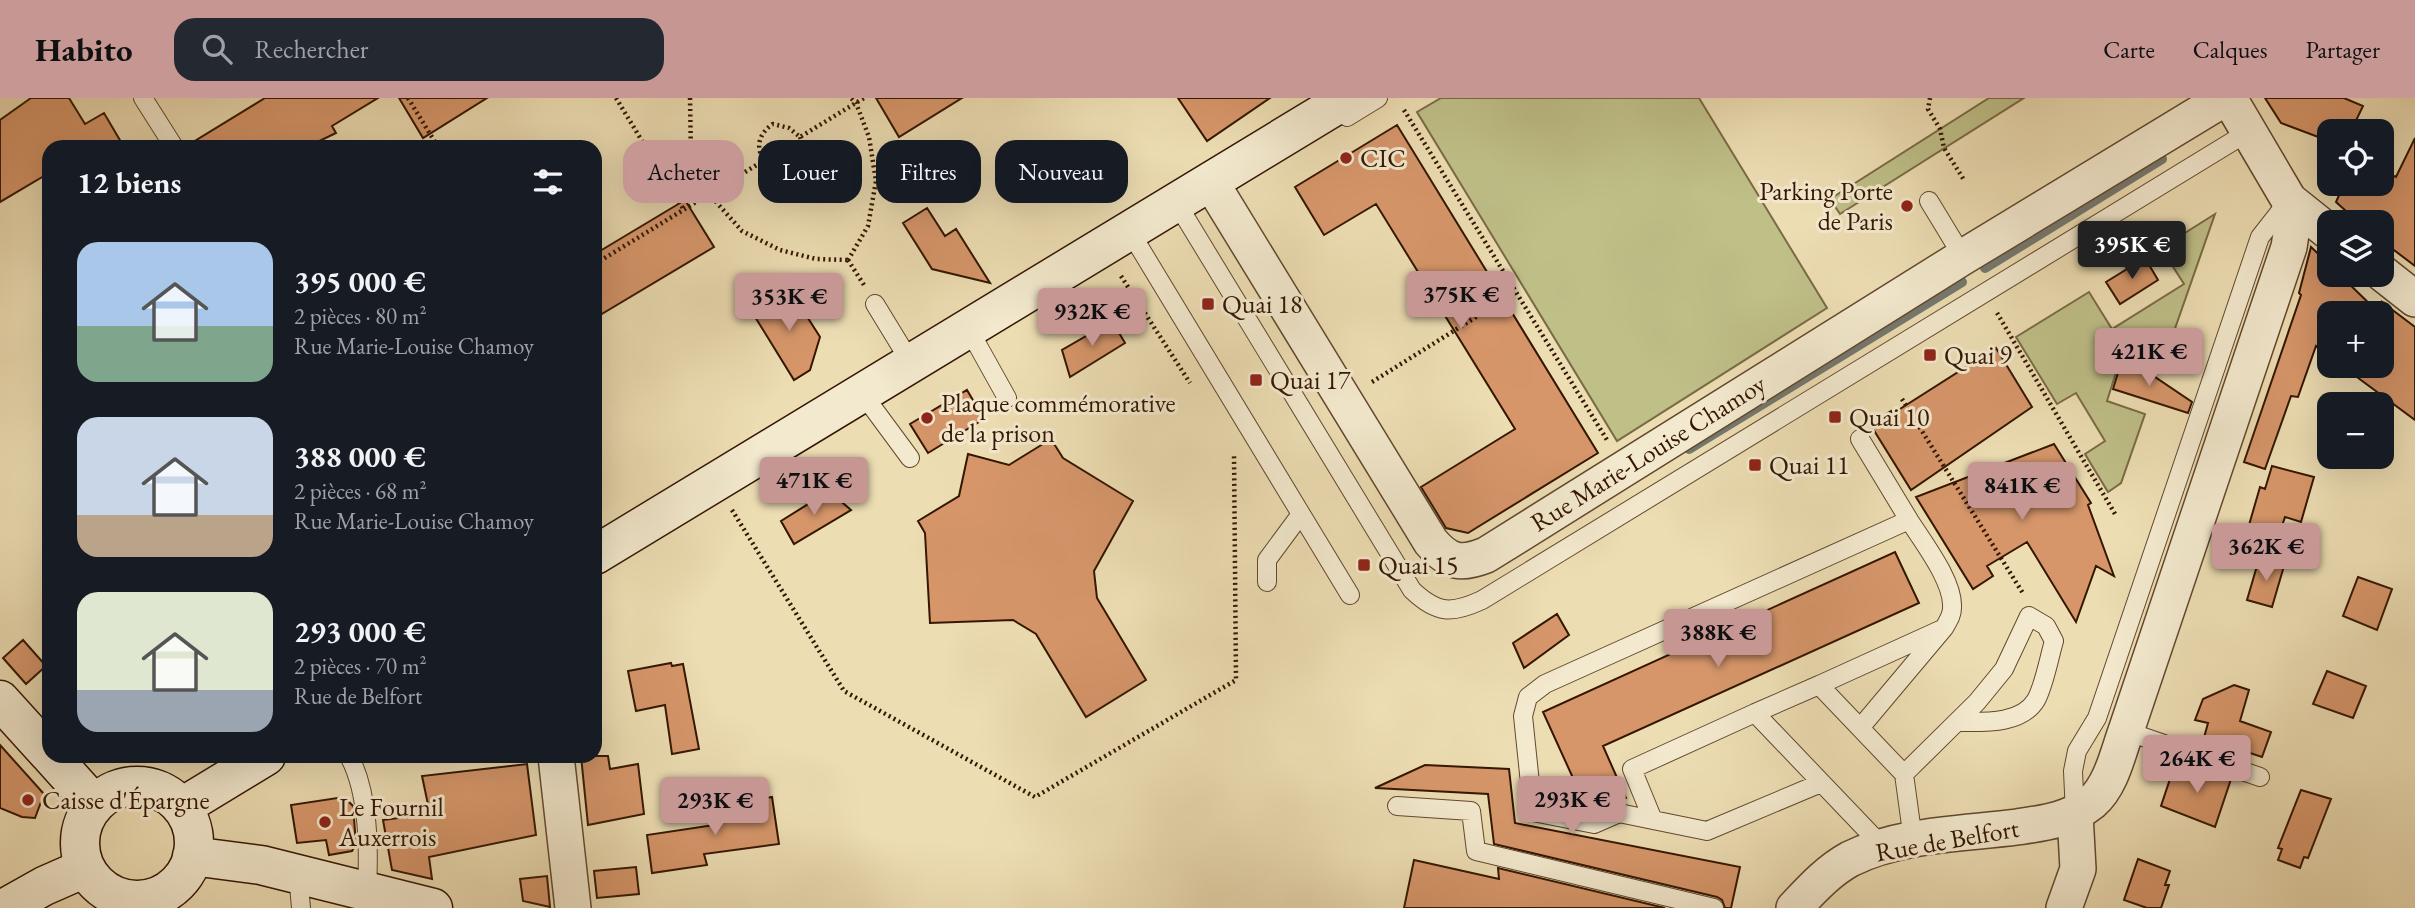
<!DOCTYPE html>
<html lang="fr">
<head>
<meta charset="utf-8">
<style>
	body { margin:0; font-family:"EB Garamond",serif; background:#242831; color:#f1f3f6; height:100vh; display:flex; flex-direction:column; font-size:26px; white-space:nowrap }
	* { box-sizing:border-box; margin:0 }
	p { font-size:23px; color:#9ea1a6 }
	.icon { flex:none; width:38px; height:38px; fill:none; stroke:currentColor; stroke-width:2; stroke-linecap:round; stroke-linejoin:round }
	.map { position:relative; flex:1; overflow:hidden }
	.panel { position:absolute; left:42px; top:42px; width:560px; height:623px; display:flex; flex-direction:column; background:#171b24; border-radius:21px; box-shadow:0 7px 28px #0002 }
	.panel>* { flex:none }
	.hud { position:absolute; left:623px; top:42px; width:665px; height:63px; display:flex; gap:14px }
	.controls { position:absolute; left:2317px; top:21px; display:grid; gap:14px }
	.controls a { display:grid; place-items:center; width:77px; height:77px; border-radius:14px; background:#171b24; box-shadow:0 7px 28px #0002; font-size:35px }
	.price { position:absolute; translate:-50% -60px; padding:0 16px; border-radius:7px; background:#c59692; color:#111; font-size:23px; line-height:46px; filter:drop-shadow(0 2px 4px #0008) }
	.price::after { content:''; position:absolute; left:50%; top:42px; width:21px; height:16px; margin-left:-10px; background:inherit; clip-path:polygon(0 0,100% 0,50% 100%) }
	.price.on { background:#222; color:#fff }
	ul { padding:0; list-style:none }
	li { display:flex; align-items:center; gap:21px; height:175px; padding:0 35px }
	li span { display:grid; place-items:center; flex:none; width:196px; height:140px; border-radius:21px; color:#555 }
	li>.icon { margin-inline-start:auto }
	span .icon { width:84px; height:84px; fill:#fffc; stroke-width:1 }
	li b { font-size:30px }
	h2 { display:flex; justify-content:space-between; align-items:center; height:84px; padding:0 35px; font-size:30px }
	.tag { padding:0 24px; border-radius:21px; background:#171b24; box-shadow:0 7px 28px #0002; font-size:24px; line-height:63px }
	.tag.on { background:#c59692; color:#111 }
	header { display:flex; align-items:center; gap:42px; box-sizing:border-box; height:98px; padding:0 35px; background:#c59692; color:#111 }
	header strong { font-size:33px }
	nav { display:flex; gap:38px; margin-inline-start:auto; font-size:24px }
	.search { width:490px; height:63px; background:#242831; display:flex; align-items:center; gap:18px; box-sizing:border-box; padding:0 24px; border-radius:21px; color:#9ea1a6; font-size:26px }
	.map>svg:first-child { display:block }
</style>
</head>
<body>
<header>
<strong>Habito</strong>
<div class="search"><svg class="icon" aria-label="search" viewBox="0 0 24 24"><circle cx="10" cy="10" r="6"/><path d="M15 15l6 6"/></svg>Rechercher</div>
<nav><a>Carte</a><a>Calques</a><a>Partager</a></nav>
</header>
<div class="map">
<svg width="2415" height="810" viewBox="0 0 2415 810">
	<rect width="100%" height="100%" fill="#edddb3"/>
	<filter id="stains"><feTurbulence type="fractalNoise" baseFrequency=".00286" numOctaves="4"/><feColorMatrix values="0 0 0 0 .2 0 0 0 0 .09 0 0 0 0 .02 0 0 0 .5 -.17"/></filter>
	<radialGradient id="worn" r=".72"><stop offset=".6" stop-color="#630" stop-opacity="0"/><stop offset="1" stop-color="#630" stop-opacity=".3"/></radialGradient>
	<path fill="#bfbf88" stroke="#7a6a45" stroke-width="2" d="M1441 0H1699L1827 210 1617 343 1417 14Z
		M1989 0H2024L1840 116 1830 101Z
		M2215 116 2164 262 2124 249 2107 303 2145 316 2121 385 2108 394 2085 356 2105 343 2076 295 2057 306 2016 239 2089 194 2112 231 2184 186 2161 150Z"/>
	<g fill="none" stroke-linecap="round" stroke-linejoin="round">
		<path stroke="#74786f" stroke-width="10" d="M1985 170 2162 61
			M1689 351 1962 184"/>
	</g>
	<path fill="#d6966a" stroke="#341602" stroke-width="2" d="M31 0H69L85 26 104 15 124 49H49V75L0 104V22Z
		M265 0H378L332 28 336 35 307 49H185Z
		M399 0H487L423 40Z
		M876 0H962L899 39Z
		M1178 0H1270L1207 43Z
		M2265 0H2344L2363 8 2351 33H2329V43L2281 25Z
		M1397 27 1598 355 1468 435 1446 430 1421 389 1515 331 1376 106 1324 137 1295 89Z
		M2415 40V168L2382 143V124H2358L2336 104 2344 86H2382V73L2396 79Z
		M685 102 714 149 595 220V156Z
		M927 110 945 138 956 131 990 185 932 171 903 125Z
		M2311 149 2329 166V177H2340L2379 215H2329V258L2316 248 2298 299 2291 298 2265 371 2244 364 2301 197 2299 195Z
		M2145 160 2158 182 2120 206 2106 184Z
		M790 192 820 239 810 272 794 282 752 214Z
		M2382 204 2415 229V322L2342 268H2382Z
		M1112 223 1125 245 1070 279 1062 252Z
		M1996 250 2032 309 1911 392 1870 326 1891 313 1892 316Z
		M2121 265 2146 273 2192 304 2188 315 2113 291Z
		M967 292 984 321 928 355 910 326Z
		M1051 341 1063 360 1133 403 1094 473 1097 500 1146 582 1086 619 1036 536 1013 522 930 525 925 435 918 423 959 398 968 356 1009 367Z
		M2054 346 2091 405 2088 407 2114 478 2096 468 2076 524 2027 444 1987 468 1993 478 1973 491 1916 399Z
		M2272 368 2314 379 2301 424 2285 419 2279 437 2249 427 2260 389 2265 391Z
		M829 393 851 412 794 446 781 423Z
		M1895 454 1919 505 1603 648 1626 700 1593 714 1588 713 1543 614Z
		M2259 461 2284 468 2272 509 2247 502Z
		M2358 479 2392 491 2377 532 2343 518Z
		M1557 516 1569 537 1524 570 1513 545Z
		M23 542 46 568 26 586 3 560Z
		M671 565 672 568 683 566 699 651 672 656 665 607 636 613 628 573Z
		M2327 573 2366 588 2353 620 2313 606Z
		M2234 587 2249 592 2240 623 2271 634 2262 659 2241 652 2239 660 2202 647 2208 625 2195 622 2203 601Z
		M0 647 44 696 35 720 22 719 0 710Z
		M581 658H608L610 671 638 666 644 716 588 727Z
		M527 666 536 737 429 759 432 781 392 772 383 722 430 716 422 678Z
		M1425 667 1509 671 1515 725 1740 769 1731 810H1725L1722 802 1717 799 1494 746 1488 696 1375 690Z
		M2174 669 2194 676 2196 669 2231 681 2215 729 2161 708Z
		M2301 692 2331 701 2308 760 2304 759 2300 770 2278 762 2282 751 2278 750Z
		M344 699 353 708 356 746 352 753 329 757 326 742 297 745 291 707Z
		M772 699 779 746 704 756 707 767 652 775 647 737 721 726 720 714 737 712 736 705Z
		M2138 761 2170 773 2165 787H2169L2161 810H2147L2124 802Z
		M1414 762 1499 781 1498 770 1665 810H1404Z
		M636 769 639 796 597 800 594 773Z
		M547 778 550 809 523 803 520 781Z"/>
	<g fill="none" stroke-linecap="round" stroke-linejoin="round">
		<g stroke="#62482e" stroke-width="20">
			<path id="lane" d="M143 0 174 49
				M1347 19 1378 0
				M1929 103 1963 159
				M1176 104 1412 492C1437 516 1452 516 1482 502L2248 34
				M1129 132 1350 497
				M875 206 911 265
				M968 230 1007 300
				M862 295 910 360
				M1860 341 1909 422
				M1267 484V462L1301 416
				M1819 587 1940 532
				M1755 615 1819 587 1904 676
				M2126 633 2260 679
				M349 658C369 695 369 751 367 793
				M1821 685 1707 733 1653 722 1632 671 1755 615 1883 749
				M1397 708 1471 713 1476 753 1714 810
				M2075 716 2073 673 2077 653 2097 620 2260 139 2289 102
				M1653 722 1619 715 1594 726 1533 714 1523 618 1528 599 1545 586 1909 422C1923 444 1954 484 1952 510 1952 518 1948 523 1944 530L1860 630
				M1913 742 1904 676 1977 604 2004 571 2029 518 2046 528 2054 543C2049 560 2044 588 2036 602 2021 627 1982 624 1958 624
				M298 776 301 810"/>
		</g>
		<g stroke="#62482e" stroke-width="38">
			<path id="street" d="M2229 0 2289 102 2329 134
				M1210 83 1431 444C1449 465 1461 467 1486 457L1963 159 2225 0
				M2382 175 2415 201
				M556 658 573 810
				M1794 810C1811 792 1828 773 1850 761 1900 736 1963 736 2017 729 2044 725 2070 722 2092 704 2111 688 2118 655 2126 633L2289 149 2293 123 2289 102
				M2064 810 2078 771 2075 716"/>
		</g>
		<g stroke="#341602" stroke-width="41">
			<path id="secondary" d="M595 457 1348 0
				M0 602 49 656
				M51 658 94 706
				M80 745a57 57 0 1 1 114 0a57 57 0 1 1-114 0Z
				M182 709 266 658
				M192 758 261 767 433 810
				M5 810 44 788 85 770"/>
		</g>
		<path stroke="#341602" stroke-width="4.5" stroke-dasharray="2 3.5" stroke-linecap="butt" d="M408 0 438 49
			M616 0 684 112
			M690 0 691 59 709 96 742 133 780 152 816 161 848 162
			M1930 0 1928 11 1940 31 1944 50 1964 82
			M1404 12 1607 342
			M800 39 805 55 801 69 788 76C761 72 747 43 773 26L789 30 800 39 864 0
			M848 162 868 128 876 83 869 39 856 5 851 0
			M848 162 864 187
			M595 166 763 63
			M1121 178 1190 285
			M1997 215 2115 416
			M1372 284 1516 194
			M1902 301 2024 497
			M732 412 844 593 1035 699 1236 582 1234 355"/>
		<use href="#lane" stroke="#f3e9ce" stroke-width="18"/>
		<use href="#street" stroke="#f3e9ce" stroke-width="35"/>
		<use href="#secondary" stroke="#f3e9ce" stroke-width="38"/>
	</g>
	<g fill="#8f2418" stroke="#f3e9ce" stroke-width="2.5">
		<circle cx="1346" cy="60" r="7"/>
		<circle cx="1907" cy="108" r="7"/>
		<rect x="1201" y="199" width="14" height="14" rx="3.5"/>
		<rect x="1923" y="250" width="14" height="14" rx="3.5"/>
		<rect x="1249" y="275" width="14" height="14" rx="3.5"/>
		<rect x="1828" y="312" width="14" height="14" rx="3.5"/>
		<circle cx="927" cy="320" r="7"/>
		<rect x="1748" y="360" width="14" height="14" rx="3.5"/>
		<rect x="1357" y="460" width="14" height="14" rx="3.5"/>
		<circle cx="28" cy="702" r="7"/>
		<circle cx="325" cy="724" r="7"/>
	</g>
	<g text-anchor="middle" stroke-width="6" stroke-linejoin="round" paint-order="stroke">
		<g font-size="26" fill="#341602" stroke="#f3e9ce" text-anchor="start">
			<text x="1360" y="69">CIC</text>
			<text x="1893" y="102" text-anchor="end">Parking Porte<tspan x="1893" dy="30">de Paris</tspan></text>
			<text x="1222" y="215">Quai 18</text>
			<text x="1944" y="266">Quai 9</text>
			<text x="1270" y="291">Quai 17</text>
			<text x="941" y="314">Plaque commémorative<tspan x="941" dy="30">de la prison</tspan></text>
			<text x="1849" y="328">Quai 10</text>
			<text x="1769" y="376">Quai 11</text>
			<text x="1378" y="476">Quai 15</text>
			<text x="42" y="711">Caisse d'Épargne</text>
			<text x="339" y="718">Le Fournil<tspan x="339" dy="30">Auxerrois</tspan></text>
		</g>
		<g font-size="26" fill="#341602" stroke="#f3e9ce">
			<text transform="translate(1648 355) rotate(-32)" y="9">Rue Marie-Louise Chamoy</text>
			<text transform="translate(1947 742) rotate(-10)" y="9">Rue de Belfort</text>
		</g>
	</g>
	<rect width="100%" height="100%" filter="url(#stains)"/>
	<rect width="100%" height="100%" fill="url(#worn)"/>
</svg>
<div class="controls">
<a><svg class="icon" aria-label="locate" viewBox="0 0 24 24"><circle cx="12" cy="12" r="6"/><path d="M12 2v4M12 18v4M2 12h4M18 12h4"/></svg></a>
<a><svg class="icon" aria-label="layers" viewBox="0 0 24 24"><path d="M12 4l9 5-9 5-9-5zM3 14l9 5 9-5"/></svg></a>
<a>+</a>
<a>−</a>
</div>
<b class="price on" style="left:2132px;top:183px">395K €</b>
<b class="price" style="left:1461px;top:233px">375K €</b>
<b class="price" style="left:789px;top:235px">353K €</b>
<b class="price" style="left:1092px;top:250px">932K €</b>
<b class="price" style="left:2149px;top:290px">421K €</b>
<b class="price" style="left:814px;top:419px">471K €</b>
<b class="price" style="left:2022px;top:424px">841K €</b>
<b class="price" style="left:2266px;top:485px">362K €</b>
<b class="price" style="left:1718px;top:571px">388K €</b>
<b class="price" style="left:2197px;top:697px">264K €</b>
<b class="price" style="left:1572px;top:738px">293K €</b>
<b class="price" style="left:715px;top:739px">293K €</b>
<div class="hud">
<a class="tag on">Acheter</a>
<a class="tag">Louer</a>
<a class="tag">Filtres</a>
<a class="tag">Nouveau</a>
</div>
<section class="panel">
<h2>12 biens<svg class="icon" aria-label="filters" viewBox="0 0 24 24"><path d="M4 7h16M4 17h16"/><circle cx="9" cy="7" r="2"/><circle cx="15" cy="17" r="2"/></svg></h2>
<ul>
<li><span style="background:linear-gradient(#a9c7e8 60%,#7fa58c 0)"><svg class="icon" aria-label="home" viewBox="0 0 24 24"><path d="M3 11l9-7 9 7M6 9v11h12V9"/></svg></span><div><b>395 000 €</b><p>2 pièces · 80 m²</p><p>Rue Marie-Louise Chamoy</p></div></li>
<li><span style="background:linear-gradient(#c9d6e8 70%,#b9a48a 0)"><svg class="icon" aria-label="home" viewBox="0 0 24 24"><path d="M3 11l9-7 9 7M6 9v11h12V9"/></svg></span><div><b>388 000 €</b><p>2 pièces · 68 m²</p><p>Rue Marie-Louise Chamoy</p></div></li>
<li><span style="background:linear-gradient(#dfe7d0 70%,#9aa5b1 0)"><svg class="icon" aria-label="home" viewBox="0 0 24 24"><path d="M3 11l9-7 9 7M6 9v11h12V9"/></svg></span><div><b>293 000 €</b><p>2 pièces · 70 m²</p><p>Rue de Belfort</p></div></li>
</ul>
</section>
</div>
</body>
</html>
